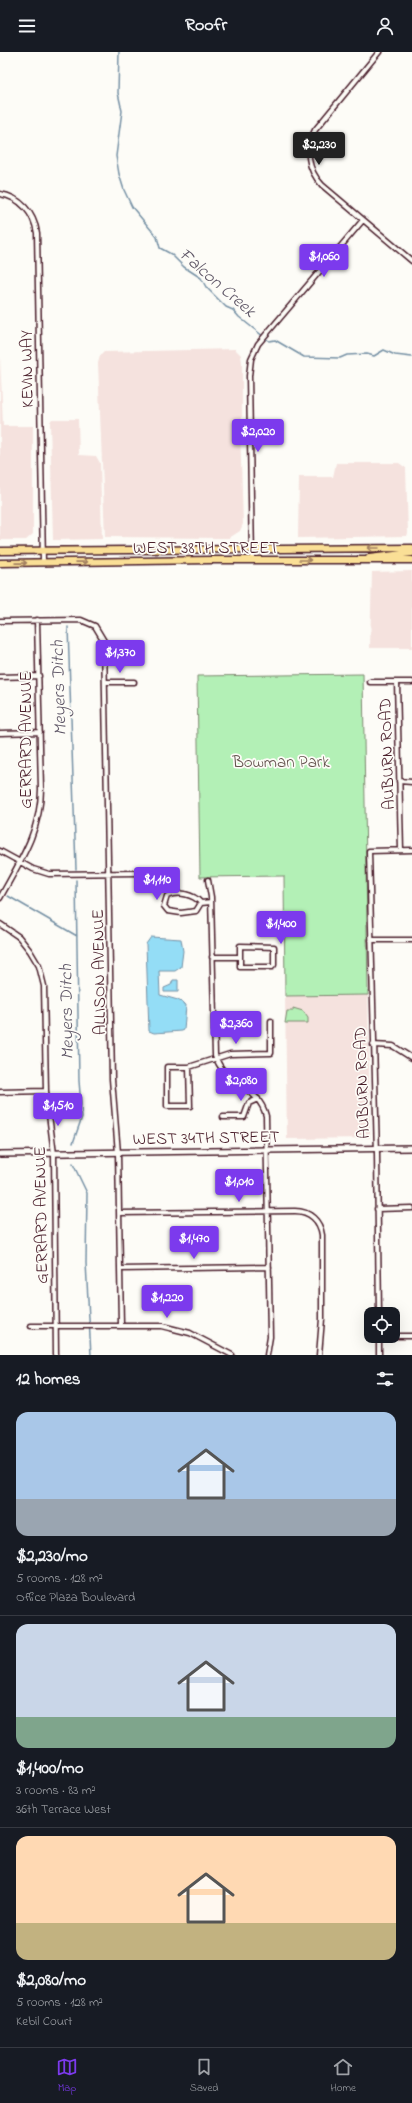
<!DOCTYPE html>
<html lang="en">
<head>
<meta charset="utf-8">
<style>
	body { margin:0; font-family:"Indie Flower",sans-serif; background:#20242c; color:#f1f3f6; height:100vh; display:flex; flex-direction:column; font-size:15px; white-space:nowrap }
	* { box-sizing:border-box; margin:0 }
	p { font-size:13px; color:#9ea1a6 }
	.icon { flex:none; width:22px; height:22px; fill:none; stroke:currentColor; stroke-width:2; stroke-linecap:round; stroke-linejoin:round }
	.map { position:relative; height:1303px; overflow:hidden }
	.panel { display:flex; flex-direction:column; background:#171b24; flex:1 }
	.panel>* { flex:none }
	.fabs { position:absolute; left:364px; top:1255px; display:grid; gap:8px }
	.fabs a { display:grid; place-items:center; width:36px; height:36px; border-radius:8px; background:#171b24; box-shadow:0 4px 16px #0002; font-size:20px }
	.price { position:absolute; translate:-50% -34px; padding:0 9px; border-radius:4px; background:#7c3aed; color:#fff; font-size:13px; line-height:26px; filter:drop-shadow(0 1px 2px #0008) }
	.price::after { content:''; position:absolute; left:50%; top:24px; width:12px; height:9px; margin-left:-6px; background:inherit; clip-path:polygon(0 0,100% 0,50% 100%) }
	.price.active { background:#222; color:#fff }
	ul { padding:0; list-style:none }
	li { display:grid; align-content:center; gap:8px; height:212px; padding:0 16px }
	li+li { border-top:1px solid #363941 }
	li span { display:grid; place-items:center; height:124px; border-radius:12px; color:#555 }
	li>.icon { margin-inline-start:auto }
	span .icon { width:72px; height:72px; fill:#fffc; stroke-width:1 }
	li b { font-size:17px }
	h2 { display:flex; justify-content:space-between; align-items:center; height:48px; padding:0 16px; font-size:17px }
	header { display:flex; justify-content:space-between; align-items:center; height:52px; padding:0 16px; background:#171b24; font-size:18px; font-weight:700 }
	.tab-bar { display:flex; justify-content:space-around; align-items:center; height:56px; border-top:1px solid #363941; background:#171b24; font-size:11px; color:#9ea1a6 }
	.tab-bar a { display:grid; justify-items:center; gap:2px }
	.tab-bar .active { color:#7c3aed }
	.map>svg:first-child { display:block }
</style>
</head>
<body>
<header><svg class="icon" aria-label="menu" viewBox="0 0 24 24"><path d="M4 6h16M4 12h16M4 18h16"/></svg>Roofr<svg class="icon" aria-label="person" viewBox="0 0 24 24"><circle cx="12" cy="8" r="4"/><path d="M4 21q1-7 8-7t8 7"/></svg></header>
<div class="map">
<svg width="412" height="1303" viewBox="0 0 412 1303">
	<rect width="100%" height="100%" fill="#fdfcf7"/>
	<filter id="ink" filterUnits="userSpaceOnUse"><feTurbulence type="fractalNoise" baseFrequency=".025" numOctaves="2"/><feDisplacementMap in="SourceGraphic" scale="8" xChannelSelector="R" yChannelSelector="G"/><feConvolveMatrix kernelMatrix="1 2 1 2 8 2 1 2 1" color-interpolation-filters="sRGB"/></filter>
	<g filter="url(#ink)">
		<path fill="#f5e2de" d="M235 297 241 303 242 310V373L240 375 243 472 240 479 229 486 105 485 98 311 100 304 104 300Z
			M0 302 3 374H33V482L26 488H0Z
			M52 367H78L79 403 96 404 100 411 102 487 53 488 50 370Z
			M336 411H399L406 416 408 481 407 484 298 486 299 425H333Z
			M412 519V596H370L372 520Z
			M368 943 370 1086 287 1087 285 944Z"/>
		<path fill="#b3f0b6" stroke="#7e8870" d="M363 622 368 943 285 944 284 824 200 825 197 624Z
			M293 956 303 959 308 966V971H285L287 959H293Z"/>
		<path fill="#94ddf6" stroke="#7691a5" d="M151 885 181 887 183 899 181 915 175 919H159L160 943 178 948 186 953 184 978 182 979 154 981 149 979 146 892Z
			M173 928H178V940H164V936L171 933Z"/>
		<g fill="none" stroke-linecap="round" stroke-linejoin="round">
			<path stroke="#7691a5" stroke-width="1.5" d="M119 0 118 41 122 59 116 104 119 122 124 138 132 155 157 185 160 196 171 202 184 215 201 226 206 235 226 255 233 258 239 265 269 289 275 288 304 305 340 306 347 303 367 302 374 304 384 298 395 303 412 305
				M68 575 76 817
				M8 844 77 884
				M73 1091 82 1065 79 1029 76 828
				M73 1112 87 1141 86 1211 91 1303"/>
			<g stroke="#4a1f2b" stroke-width="7">
				<path id="minor" d="M379 0 315 78C305 97 307 117 322 133L412 209
					M0 142C20 145 34 161 37 181L43 510
					M252 508 249 324 251 307 258 292 363 168
					M0 569 81 568 95 574 104 589 112 1027 118 1101 121 1273
					M0 625 39 624
					M105 630H134
					M370 630H412
					M397 630 401 798
					M0 681 40 680
					M399 729 412 730
					M0 799 33 817 49 822 138 821
					M208 828 211 845 215 1003C224 1034 258 1032 266 1064L270 1285 267 1303
					M0 846C19 811 41 779 41 737L37 568
					M201 851 196 859 181 861 168 859 164 854 167 844C179 839 193 842 201 851L211 850
					M0 872 19 885 30 899 39 914 44 934 46 1039 54 1102 56 1303
					M371 888H412
					M212 905H240V894L274 895V913L272 915H240V905
					M373 993 393 994 412 1006
					M167 1015H189L190 1054H167Z
					M189 1015 230 1002 271 1001V969
					M0 1040 46 1039
					M223 1065H244L249 1051 258 1047
					M377 1157 412 1156
					M119 1161 295 1159C310 1159 320 1169 322 1183V1267L319 1303
					M120 1217 269 1215
					M379 1262 377 1102 369 799 412 798
					M31 1274H162L190 1281 232 1303
					M379 1284H412
					M379 1284V1303"/>
			</g>
			<g stroke="#4a1f2b" stroke-width="8">
				<path id="tertiary" d="M0 1102 412 1096"/>
			</g>
			<g stroke="#4a1f2b" stroke-width="9">
				<path id="primary" d="M0 499 412 496
					M369 506 412 501
					M0 511 210 508H412"/>
			</g>
			<use href="#minor" stroke="#fdfcf7" stroke-width="4"/>
			<use href="#tertiary" stroke="#fdfcf7" stroke-width="5"/>
			<use href="#primary" stroke="#fadf96" stroke-width="6"/>
		</g>
		<defs><path id="oneway-shaft" d="M-6 0H5M1.5-3L5.5 0L1.5 3" fill="none" stroke-width="1.6" stroke-linecap="round" stroke-linejoin="round"/></defs>
		<g stroke="#a27f60">
			<use href="#oneway-shaft" transform="translate(373 496) rotate(180)"/>
			<use href="#oneway-shaft" transform="translate(305 508)"/>
			<use href="#oneway-shaft" transform="translate(82 510) rotate(-1)"/>
			<use href="#oneway-shaft" transform="translate(21 511) rotate(-1)"/>
		</g>
	</g>
	<g text-anchor="middle" stroke-width="3.5" stroke-linejoin="round" paint-order="stroke">
		<g font-size="17" fill="#4a1f2b" stroke="#fdfcf7">
			<text transform="translate(26 317) rotate(-91)" y="6">KEVIN WAY</text>
			<text x="206" y="501">WEST 38TH STREET</text>
			<text transform="translate(25 688) rotate(-90)" y="6">GERRARD AVENUE</text>
			<text transform="translate(386 702) rotate(-92)" y="6">AUBURN ROAD</text>
			<text transform="translate(98 920) rotate(-91)" y="6">ALLISON AVENUE</text>
			<text transform="translate(361 1031) rotate(-92)" y="6">AUBURN ROAD</text>
			<text transform="translate(206 1085) rotate(-1)" y="6">WEST 34TH STREET</text>
			<text transform="translate(40 1163) rotate(-91)" y="6">GERRARD AVENUE</text>
		</g>
		<g font-size="17" fill="#64534e" stroke="#fdfcf7">
			<text x="281" y="715">Bowman Park</text>
		</g>
		<g font-size="18" font-style="italic" fill="#605868" stroke="#fdfcf7">
			<text transform="translate(218 230) rotate(41)" y="6">Falcon Creek</text>
			<text transform="translate(58 636) rotate(-92)" y="6">Meyers Ditch</text>
			<text transform="translate(66 960) rotate(-91)" y="6">Meyers Ditch</text>
		</g>
	</g>
</svg>
<div class="fabs">
<a><svg class="icon" aria-label="locate" viewBox="0 0 24 24"><circle cx="12" cy="12" r="6"/><path d="M12 2v4M12 18v4M2 12h4M18 12h4"/></svg></a>
</div>
<b class="price active" style="left:319px;top:114px">$2,230</b>
<b class="price" style="left:324px;top:226px">$1,060</b>
<b class="price" style="left:258px;top:401px">$2,020</b>
<b class="price" style="left:120px;top:622px">$1,370</b>
<b class="price" style="left:157px;top:849px">$1,110</b>
<b class="price" style="left:281px;top:893px">$1,400</b>
<b class="price" style="left:236px;top:993px">$2,360</b>
<b class="price" style="left:241px;top:1050px">$2,080</b>
<b class="price" style="left:58px;top:1075px">$1,510</b>
<b class="price" style="left:239px;top:1151px">$1,010</b>
<b class="price" style="left:194px;top:1208px">$1,470</b>
<b class="price" style="left:167px;top:1267px">$1,220</b>
</div>
<section class="panel">
<h2>12 homes<svg class="icon" aria-label="filters" viewBox="0 0 24 24"><path d="M4 7h16M4 17h16"/><circle cx="9" cy="7" r="2"/><circle cx="15" cy="17" r="2"/></svg></h2>
<ul>
<li><span style="background:linear-gradient(#a9c7e8 70%,#9aa5b1 0)"><svg class="icon" aria-label="home" viewBox="0 0 24 24"><path d="M3 11l9-7 9 7M6 9v11h12V9"/></svg></span><div><b>$2,230/mo</b><p>5 rooms · 128 m²</p><p>Office Plaza Boulevard</p></div></li>
<li><span style="background:linear-gradient(#c9d6e8 75%,#7fa58c 0)"><svg class="icon" aria-label="home" viewBox="0 0 24 24"><path d="M3 11l9-7 9 7M6 9v11h12V9"/></svg></span><div><b>$1,400/mo</b><p>3 rooms · 83 m²</p><p>36th Terrace West</p></div></li>
<li><span style="background:linear-gradient(#ffd9b3 70%,#c2b280 0)"><svg class="icon" aria-label="home" viewBox="0 0 24 24"><path d="M3 11l9-7 9 7M6 9v11h12V9"/></svg></span><div><b>$2,080/mo</b><p>5 rooms · 128 m²</p><p>Kebil Court</p></div></li>
</ul>
</section>
<nav class="tab-bar">
<a class="active"><svg class="icon" aria-label="map" viewBox="0 0 24 24"><path d="M3 6l6-2 6 2 6-2v14l-6 2-6-2-6 2zM9 4v14M15 6v14"/></svg>Map</a>
<a><svg class="icon" aria-label="saved" viewBox="0 0 24 24"><path d="M7 4h10v16l-5-4-5 4z"/></svg>Saved</a>
<a><svg class="icon" aria-label="home" viewBox="0 0 24 24"><path d="M3 11l9-7 9 7M6 9v11h12V9"/></svg>Home</a>
</nav>
</body>
</html>
